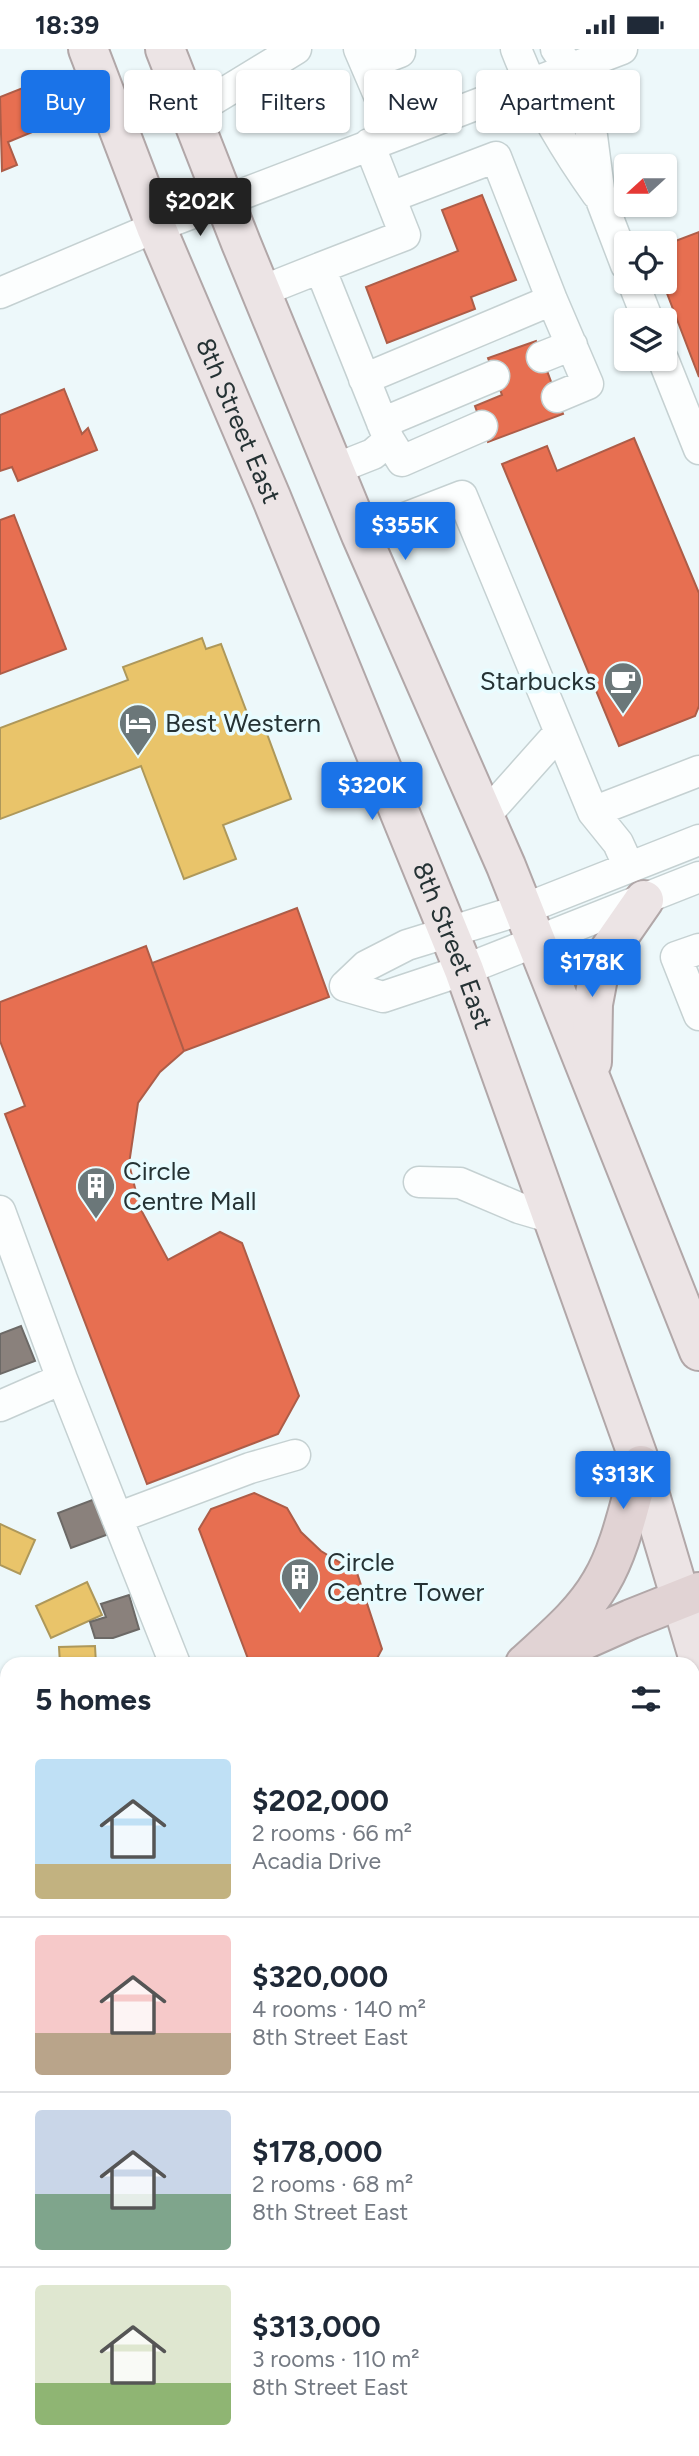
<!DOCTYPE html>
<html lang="en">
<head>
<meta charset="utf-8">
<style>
	body { margin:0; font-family:Figtree,sans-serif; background:#f2f2f3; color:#1f2937; height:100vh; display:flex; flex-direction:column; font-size:26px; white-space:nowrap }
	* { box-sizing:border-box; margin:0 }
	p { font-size:23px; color:#747a83 }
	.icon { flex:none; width:38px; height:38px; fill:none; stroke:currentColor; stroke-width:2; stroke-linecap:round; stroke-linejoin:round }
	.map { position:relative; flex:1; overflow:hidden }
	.side { position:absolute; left:0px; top:1608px; width:700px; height:800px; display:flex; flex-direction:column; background:#fff; border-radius:21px 21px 0 0; box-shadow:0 2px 5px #0004 }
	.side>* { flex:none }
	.banner { position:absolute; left:21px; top:21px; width:658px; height:63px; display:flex; gap:14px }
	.needle { width:46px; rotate:249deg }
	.fabs { position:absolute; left:614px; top:105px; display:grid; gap:14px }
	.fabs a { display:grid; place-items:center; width:63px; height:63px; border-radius:7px; background:#fff; box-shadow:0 2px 5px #0004; font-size:35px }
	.price { position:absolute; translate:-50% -60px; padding:0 16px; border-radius:7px; background:#1a73e8; color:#fff; font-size:23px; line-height:46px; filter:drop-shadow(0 2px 4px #0008) }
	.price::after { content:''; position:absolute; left:50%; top:42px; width:21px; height:16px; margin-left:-10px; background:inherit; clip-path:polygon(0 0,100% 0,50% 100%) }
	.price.current { background:#222; color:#fff }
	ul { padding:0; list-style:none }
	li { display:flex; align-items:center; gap:21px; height:175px; padding:0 35px }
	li+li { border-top:2px solid #e0e1e3 }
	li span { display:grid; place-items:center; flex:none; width:196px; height:140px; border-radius:7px; color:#555 }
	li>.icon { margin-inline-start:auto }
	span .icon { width:84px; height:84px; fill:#fffc; stroke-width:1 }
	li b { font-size:30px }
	h2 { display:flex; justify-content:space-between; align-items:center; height:84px; padding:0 35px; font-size:30px }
	.pill { padding:0 24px; border-radius:7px; background:#fff; box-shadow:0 2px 5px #0004; font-size:24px; line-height:63px }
	.pill.current { background:#1a73e8; color:#fff }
	.status { display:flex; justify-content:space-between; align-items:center; height:49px; padding:0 35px; background:#fff; direction:ltr }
	.status svg { height:19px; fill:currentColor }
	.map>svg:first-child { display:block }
</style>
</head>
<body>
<div class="status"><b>18:39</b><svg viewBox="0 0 49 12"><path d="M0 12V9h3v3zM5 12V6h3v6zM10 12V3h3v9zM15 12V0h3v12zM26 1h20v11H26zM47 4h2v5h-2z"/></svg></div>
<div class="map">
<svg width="699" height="2407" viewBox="0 0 699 2407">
	<rect width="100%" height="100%" fill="#edf8fa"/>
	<path fill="#e9c46a" stroke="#ae985a" stroke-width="2" d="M202 589 206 600 221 595 252 677 263 674 291 750 223 776 236 810 184 830 141 717 0 770V679L128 631 123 618Z
		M0 1475 35 1491 20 1525 0 1516Z
		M87 1533 102 1566 51 1589 36 1557Z
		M95 1597 96 1615H60L59 1598Z
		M4 1693 7 1700V1734L0 1737V1695Z
		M693 2252 699 2255V2261L693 2271Z
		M699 2330V2395L693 2397V2332Z
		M47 2401H63L65 2407H23Z
		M82 2401H159L160 2404 148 2407H84Z"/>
	<path fill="#e76f51" stroke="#ad5d48" stroke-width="2" d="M43 31 59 72 8 93 17 116 2 122 0 48Z
		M482 146 516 231 471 248 475 260 387 294 366 238 458 202 442 161Z
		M699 183V328L663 234 643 242 639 233H665V196Z
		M536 292 563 365 488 393 475 357 502 346 488 309Z
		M64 340 82 385 88 379 97 401 18 432 12 418 0 422V366Z
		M634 389 699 544V657L695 667 619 697 502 415 547 397 557 422Z
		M14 466 66 600 0 625V471Z
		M297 859 329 948 184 1002 152 914Z
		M146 897 184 1002 160 1023 138 1054 129 1115 140 1159 168 1211 220 1183 242 1194 299 1347 278 1385 147 1435 5 1065 25 1057 0 992V953Z
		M254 1444 287 1459 301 1483 321 1502 357 1524 382 1600 374 1615H250L199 1480 211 1460Z"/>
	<path fill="#8a817c" stroke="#6c6966" stroke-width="2" d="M21 1277 35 1312 0 1325V1285Z
		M95 1450 109 1485 71 1499 58 1464Z
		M129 1546 139 1580 113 1589H95L90 1573 106 1568 101 1555Z"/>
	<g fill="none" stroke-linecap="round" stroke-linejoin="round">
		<g stroke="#c5d1d2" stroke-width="33">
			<path id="minor" d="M359 0 396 86
				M516 0C536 52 565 100 597 145
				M556 0 570 20 583 55 592 87 600 148 626 216
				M366 16 400 3 399 0
				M191 64 296 0
				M391 148 496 108 552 251 588 335 557 348
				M633 233 648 271
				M262 242 320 219
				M0 244 156 178 622 0
				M542 308 572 296
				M663 310 699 400
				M364 330 552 251
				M382 374 494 327
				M389 391 402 412 482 377
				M335 420 373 405 389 391 320 219 405 186 369 95
				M361 486 462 447 593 763 618 794 629 818
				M593 763 699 722
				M485 767 559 684
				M699 900 676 908 699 966
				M345 937 366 917 407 896 524 860 699 791
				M345 937 383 948 464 921 699 828
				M419 1133 460 1134 519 1159 553 1169
				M0 1162 62 1330 175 1615
				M0 1357 62 1330
				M117 1469 250 1419 295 1406
				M0 1818 7 1815
				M693 2145 699 2144
				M0 2331 7 2330
				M373 2401 374 2407
				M563 2401 577 2407
				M465 2407 487 2401"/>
		</g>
		<g stroke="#b1a7a8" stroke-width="42">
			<g id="major">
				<path id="s1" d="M88 0 156 178 271 448 464 921 641 1416 699 1611"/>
				<path d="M165 0 241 194 361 486 506 817 699 1302"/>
				<path d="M592 1013 593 955 601 913 644 851"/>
			</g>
		</g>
		<g stroke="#b1a7a8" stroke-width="42">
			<path id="highway" d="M548 1607 631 1570 699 1543
				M525 1615C552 1590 582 1566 601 1533 621 1500 630 1452 641 1416
				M693 1771 699 1769
				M693 1872 699 1870
				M0 1883 7 1880
				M0 2017 7 2015
				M693 2072 699 2071
				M0 2118 7 2115
				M0 2223 7 2221"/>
		</g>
		<use href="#minor" stroke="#fcfefe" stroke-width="30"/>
		<use href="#major" stroke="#ece4e5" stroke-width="38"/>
		<use href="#highway" stroke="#e1d3d4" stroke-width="38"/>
	</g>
	<defs>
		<g id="cafe-pin" transform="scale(2.0125)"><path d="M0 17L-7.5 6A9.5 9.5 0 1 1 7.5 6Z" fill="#6b7779" stroke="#e8fcff"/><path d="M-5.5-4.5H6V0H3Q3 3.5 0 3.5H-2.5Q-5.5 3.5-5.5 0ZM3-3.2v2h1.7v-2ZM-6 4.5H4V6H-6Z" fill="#fff"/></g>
		<g id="hotel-pin" transform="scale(2.0125)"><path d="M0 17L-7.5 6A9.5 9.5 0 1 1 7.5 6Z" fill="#6b7779" stroke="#e8fcff"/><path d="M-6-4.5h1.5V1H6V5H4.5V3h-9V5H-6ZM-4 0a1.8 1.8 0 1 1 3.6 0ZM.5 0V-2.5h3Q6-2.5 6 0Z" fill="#fff"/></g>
		<g id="building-pin" transform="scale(2.0125)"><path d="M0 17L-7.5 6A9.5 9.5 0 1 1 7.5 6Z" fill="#6b7779" stroke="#e8fcff"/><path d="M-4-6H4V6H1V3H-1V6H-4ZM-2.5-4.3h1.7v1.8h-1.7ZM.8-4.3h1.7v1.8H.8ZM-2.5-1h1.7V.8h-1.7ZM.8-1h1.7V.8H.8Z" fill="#fff"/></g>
	</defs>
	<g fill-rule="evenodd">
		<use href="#cafe-pin" x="623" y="632"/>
		<use href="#hotel-pin" x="138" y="674"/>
		<use href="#building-pin" x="96" y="1137"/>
		<use href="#building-pin" x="300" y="1528"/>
	</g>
	<g text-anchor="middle" stroke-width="7" stroke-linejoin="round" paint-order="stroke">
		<g font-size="26" fill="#253234" stroke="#e8fcff">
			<text dy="9" stroke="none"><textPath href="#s1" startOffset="401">8th Street East</textPath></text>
			<text dy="9" stroke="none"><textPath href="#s1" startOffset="968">8th Street East</textPath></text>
		</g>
		<g font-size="26" fill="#253234" stroke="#e8fcff" text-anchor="start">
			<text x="596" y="641" text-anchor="end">Starbucks</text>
			<text x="165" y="683">Best Western</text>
			<text x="123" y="1131">Circle<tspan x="123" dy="30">Centre Mall</tspan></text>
			<text x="327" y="1522">Circle<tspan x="327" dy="30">Centre Tower</tspan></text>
		</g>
	</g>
</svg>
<div class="fabs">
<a><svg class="needle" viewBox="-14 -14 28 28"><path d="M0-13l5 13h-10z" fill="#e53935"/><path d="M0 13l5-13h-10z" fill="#747a83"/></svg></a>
<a><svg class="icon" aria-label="locate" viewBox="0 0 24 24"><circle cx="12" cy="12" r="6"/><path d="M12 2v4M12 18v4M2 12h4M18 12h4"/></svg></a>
<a><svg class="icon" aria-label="layers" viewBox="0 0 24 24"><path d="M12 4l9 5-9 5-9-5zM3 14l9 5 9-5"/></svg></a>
</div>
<b class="price current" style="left:200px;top:189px">$202K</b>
<b class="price" style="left:405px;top:513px">$355K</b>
<b class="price" style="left:372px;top:773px">$320K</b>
<b class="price" style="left:592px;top:950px">$178K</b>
<b class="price" style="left:623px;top:1462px">$313K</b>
<div class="banner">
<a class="pill current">Buy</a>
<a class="pill">Rent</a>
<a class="pill">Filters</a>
<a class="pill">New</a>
<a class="pill">Apartment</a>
</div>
<section class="side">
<h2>5 homes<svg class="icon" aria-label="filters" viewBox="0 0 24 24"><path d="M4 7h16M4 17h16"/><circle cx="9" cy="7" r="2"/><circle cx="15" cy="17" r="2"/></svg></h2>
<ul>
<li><span style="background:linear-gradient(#bfe0f5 75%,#c2b280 0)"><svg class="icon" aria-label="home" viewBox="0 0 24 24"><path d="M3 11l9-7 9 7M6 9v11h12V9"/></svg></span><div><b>$202,000</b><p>2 rooms · 66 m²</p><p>Acadia Drive</p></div></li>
<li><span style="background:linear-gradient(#f6c9c9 70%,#b9a48a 0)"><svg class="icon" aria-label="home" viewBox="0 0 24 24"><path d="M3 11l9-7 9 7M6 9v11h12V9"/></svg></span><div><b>$320,000</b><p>4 rooms · 140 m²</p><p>8th Street East</p></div></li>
<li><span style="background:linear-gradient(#c9d6e8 60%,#7fa58c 0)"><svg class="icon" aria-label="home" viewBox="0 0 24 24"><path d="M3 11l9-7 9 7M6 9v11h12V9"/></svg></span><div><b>$178,000</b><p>2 rooms · 68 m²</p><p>8th Street East</p></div></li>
<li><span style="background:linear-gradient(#dfe7d0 70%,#8fb573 0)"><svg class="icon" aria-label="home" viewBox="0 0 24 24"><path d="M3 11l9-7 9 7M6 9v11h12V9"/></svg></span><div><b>$313,000</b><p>3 rooms · 110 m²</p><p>8th Street East</p></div></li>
</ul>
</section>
</div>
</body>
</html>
